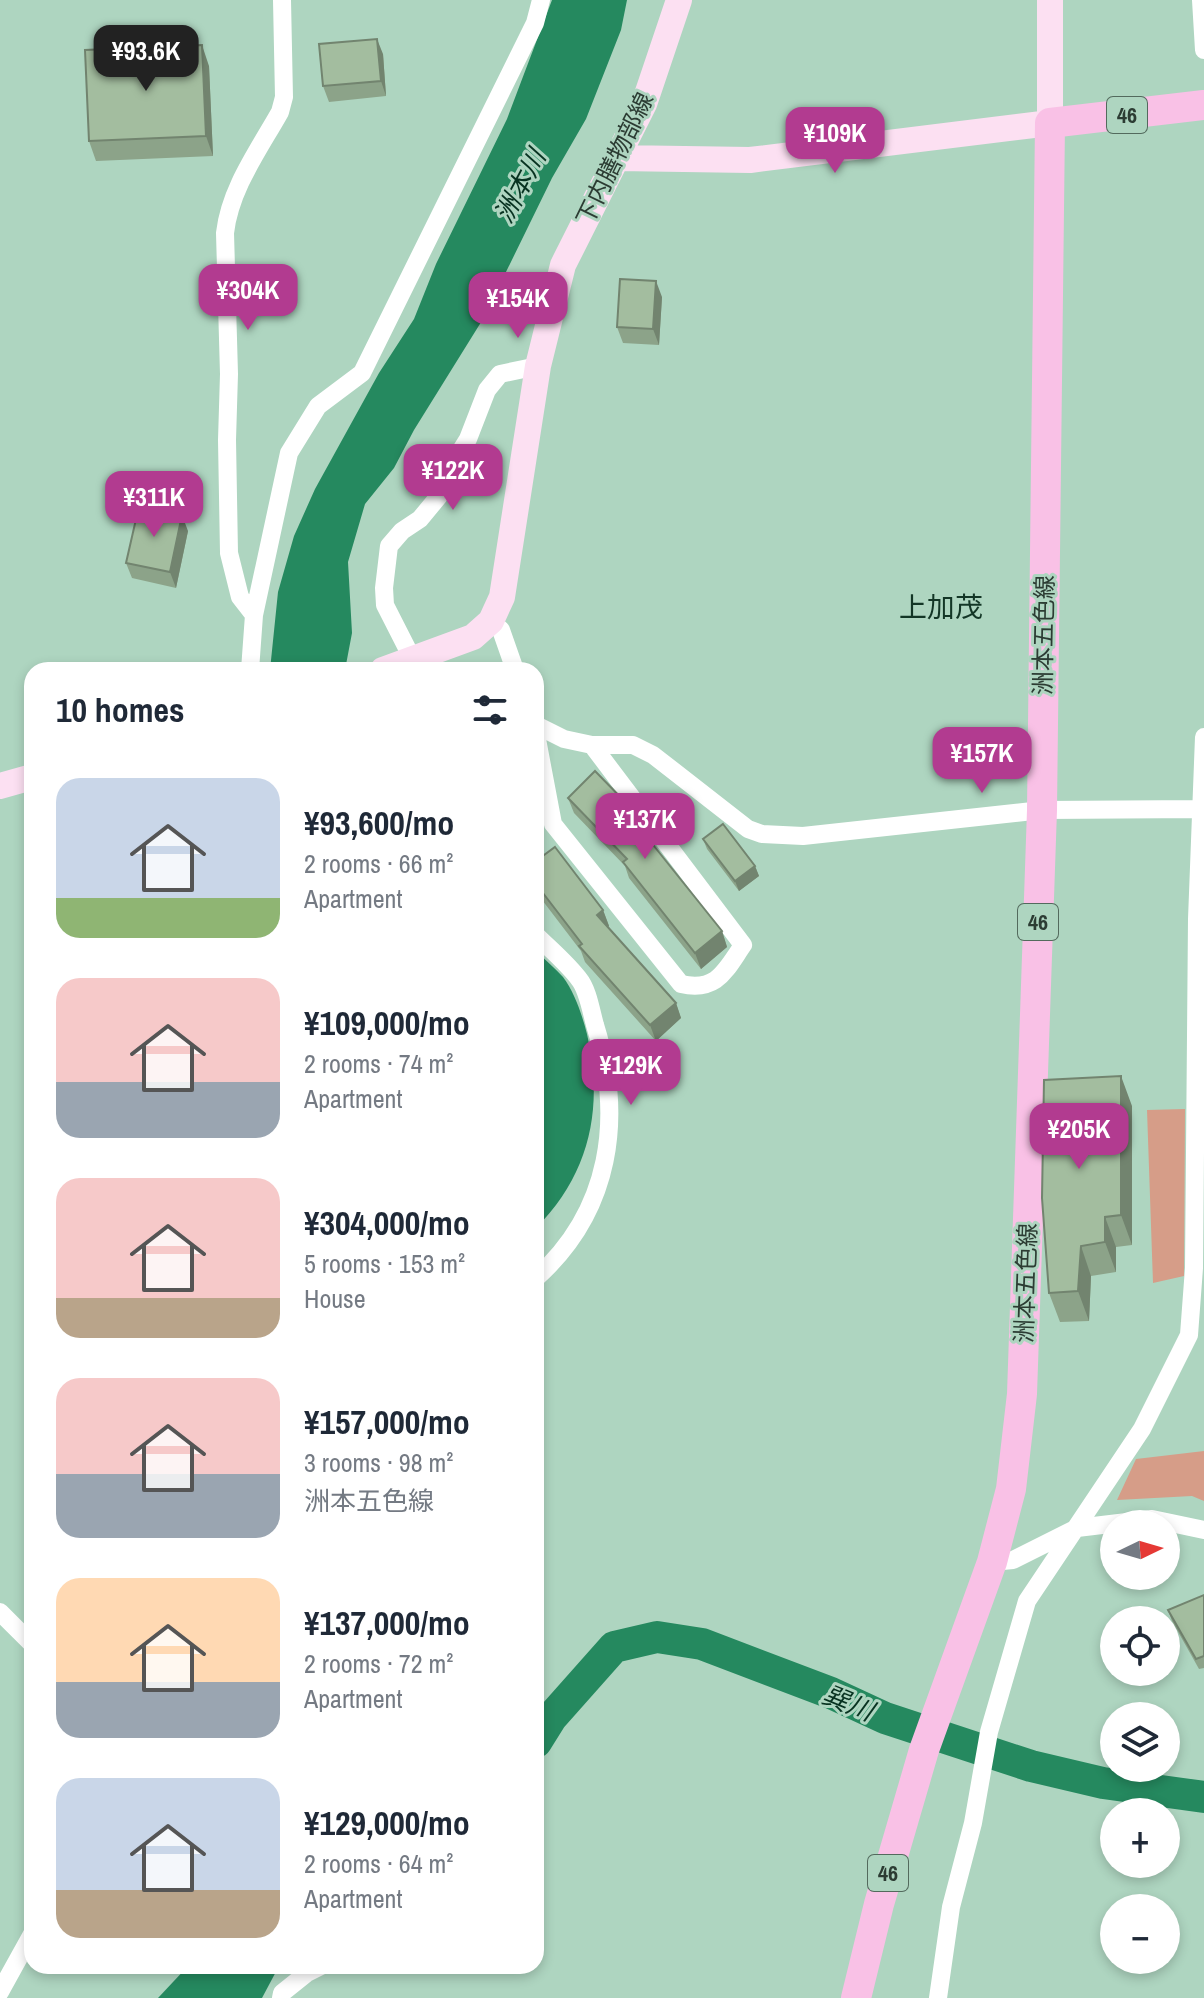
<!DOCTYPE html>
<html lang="en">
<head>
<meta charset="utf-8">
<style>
	body { margin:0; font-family:"Archivo Narrow","Noto Sans JP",sans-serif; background:#f2f2f3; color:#1f2937; height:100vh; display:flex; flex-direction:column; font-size:30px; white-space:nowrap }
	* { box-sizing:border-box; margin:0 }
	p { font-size:26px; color:#747a83 }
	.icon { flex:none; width:44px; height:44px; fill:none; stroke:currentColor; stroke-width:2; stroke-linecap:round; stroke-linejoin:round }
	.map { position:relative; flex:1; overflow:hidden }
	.panel { position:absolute; left:24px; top:662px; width:520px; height:1312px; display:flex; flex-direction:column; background:#fff; border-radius:24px; box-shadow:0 4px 12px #0003 }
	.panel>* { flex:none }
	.needle { width:52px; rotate:85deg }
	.tools { position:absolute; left:1100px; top:1510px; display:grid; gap:16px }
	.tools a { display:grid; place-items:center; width:80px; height:80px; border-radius:50%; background:#fff; box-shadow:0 4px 12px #0003; font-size:40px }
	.price { position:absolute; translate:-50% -68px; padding:0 18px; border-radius:16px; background:#b23b90; color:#fff; font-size:26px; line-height:52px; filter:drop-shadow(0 2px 4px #0008) }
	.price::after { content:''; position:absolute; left:50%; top:48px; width:24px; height:18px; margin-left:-12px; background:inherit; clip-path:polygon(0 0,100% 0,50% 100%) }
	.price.on { background:#222; color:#fff }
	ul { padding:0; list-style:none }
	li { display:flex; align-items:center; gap:24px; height:200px; padding:0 32px }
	li span { display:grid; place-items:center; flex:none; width:224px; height:160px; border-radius:24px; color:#555 }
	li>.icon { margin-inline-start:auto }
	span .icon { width:96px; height:96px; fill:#fffc; stroke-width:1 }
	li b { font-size:34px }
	h2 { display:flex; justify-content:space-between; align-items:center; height:96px; padding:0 32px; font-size:34px }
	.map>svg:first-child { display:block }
</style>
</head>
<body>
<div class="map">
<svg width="1204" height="1998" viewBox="0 0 1204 1998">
	<rect width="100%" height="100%" fill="#aed5c0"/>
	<path fill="#d69d88" d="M1185 1109 1184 1276 1153 1283 1147 1110Z
		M1204 1451V1501L1192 1496 1117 1500 1136 1459Z"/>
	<path fill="#25895f" d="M552 0H627L621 30 586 119 552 178 483 319 414 430 394 468 365 504 348 562 352 633 345 670H270L278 592 294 536 315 489 379 373 414 319 436 264 507 119Z
		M536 951C545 960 555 968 563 977 575 993 582 1015 587 1034 604 1107 590 1174 536 1228Z
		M188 1966H279L262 1998H158Z"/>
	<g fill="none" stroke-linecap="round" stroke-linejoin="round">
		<path stroke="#25895f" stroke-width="32" d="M536 1742 551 1718 614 1647 657 1637 702 1644 831 1693 885 1718 1031 1766 1103 1783 1204 1797"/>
		<path stroke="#fff" stroke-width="18" d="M1201 0 1204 50
			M254 615 289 453 318 406 362 373 535 23 541 0
			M491 621 501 630 515 670
			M413 660 385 605 384 588 389 546 402 531 420 519 439 496 451 466 468 439 487 390 500 374 538 366
			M250 670 254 615 240 597 229 553 227 440 229 374 225 233C230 189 258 151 280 112L284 97 282 0
			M536 725 564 739 592 745H633L653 755 748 829 762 834 803 836 1042 810 1202 809
			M536 734 553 824 681 984C717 992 725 971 743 945L592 745
			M536 935C550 949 567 963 579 979 588 990 591 1011 595 1025 624 1118 611 1211 536 1278
			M992 1562 1013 1560 1077 1528 1152 1519 1204 1530
			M0 1612 32 1644
			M0 1992 32 1934
			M281 1998 282 1993 307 1973 321 1966
			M938 1998 951 1907 973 1823 989 1732 1027 1601 1142 1429 1189 1335 1194 1268 1197 919 1204 737"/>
		<path stroke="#fce0f2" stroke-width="26" d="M618 158 750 160 1050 123V0
			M383 670 473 637 491 621 502 597 538 366 563 265 644 104 679 0
			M0 786 32 777"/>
		<path stroke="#f9c1e6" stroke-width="30" d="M856 1998 879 1904 924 1750 992 1562 1011 1489 1022 1394 1042 810 1050 123 1204 105"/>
	</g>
	<path fill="#8ca389" d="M383 54 386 96 329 102 323 86Z
		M209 66 213 156 96 161 89 141Z
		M662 297 659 345 623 343 617 327Z
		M188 531 176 588 132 578 126 563Z
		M568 798 645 827 650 842 722 931 727 947 701 969 629 878 625 866 574 813Z
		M703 839 755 866 759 876 739 891 707 849Z
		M536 861 603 910 609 926 608 927 676 1003 681 1018 656 1041 585 962 581 951 536 892Z
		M1132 1106V1245L1116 1247V1272L1091 1276 1089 1321 1060 1322 1049 1293Z
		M1204 1595V1668L1199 1669 1172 1621 1168 1610Z"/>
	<path fill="#72846f" d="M377 39 383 54 386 96 381 81Z
		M202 45 209 66 213 156 206 136Z
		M656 281 662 297 659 345 653 329Z
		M182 515 188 531 176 588 170 572Z
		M645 827 651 843 642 831Z
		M755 866 759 876 739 891 735 881Z
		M603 910 609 926 603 930 597 915Z
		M722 931 727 947 701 969 695 953Z
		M676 1003 681 1018 656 1041 650 1025Z
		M1121 1076 1132 1106V1245L1121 1215Z
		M1105 1217 1116 1247V1272L1105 1242Z
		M1081 1246 1091 1276 1089 1321 1078 1291Z"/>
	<path fill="#a3bd9f" stroke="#72846f" stroke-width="2" d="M377 39 381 81 323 86 319 44Z
		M202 45 206 136 89 141 85 50Z
		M620 279 656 281 653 329 617 327Z
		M139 506 182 515 170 572 126 563Z
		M595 771 631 808 645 827 642 831 722 931 695 953 623 862 627 859 568 798Z
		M723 824 755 866 735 881 703 839Z
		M555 847 603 910 597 915 676 1003 650 1025 579 946 582 944 536 884V861Z
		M1121 1076V1215L1105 1217V1242L1081 1246 1078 1291 1049 1293 1042 1198 1044 1080Z
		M1204 1595V1656L1196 1659 1168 1610Z"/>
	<g text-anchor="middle" stroke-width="6" stroke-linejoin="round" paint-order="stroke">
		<g fill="#aed5c0" stroke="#536a5d" stroke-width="2">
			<rect x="1107" y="97" width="40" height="36" rx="6"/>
			<rect x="1018" y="904" width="40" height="36" rx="6"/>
			<rect x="868" y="1855" width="40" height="36" rx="6"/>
		</g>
		<g font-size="22" font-weight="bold" fill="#2c3c33">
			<text x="1127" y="123">46</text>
			<text x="1038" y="930">46</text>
			<text x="888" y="1881">46</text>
		</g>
		<g font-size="24" fill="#2c3c33" stroke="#aed5c0">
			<text transform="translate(615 159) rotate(-64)" y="8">下内膳物部線</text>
			<text transform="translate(1044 635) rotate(-89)" y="8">洲本五色線</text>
			<text transform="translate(1026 1283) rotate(-88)" y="8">洲本五色線</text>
		</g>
		<g font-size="26" font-style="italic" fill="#083321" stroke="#aed5c0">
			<text transform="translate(520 186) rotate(-62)" y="9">洲本川</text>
			<text transform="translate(848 1703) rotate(22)" y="9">巽川</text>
		</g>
		<g font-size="28" fill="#133626" stroke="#aed5c0">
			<text x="941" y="617">上加茂</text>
		</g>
	</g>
</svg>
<div class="tools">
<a><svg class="needle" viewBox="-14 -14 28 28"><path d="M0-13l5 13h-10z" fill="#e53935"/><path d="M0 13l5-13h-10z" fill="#747a83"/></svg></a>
<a><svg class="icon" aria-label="locate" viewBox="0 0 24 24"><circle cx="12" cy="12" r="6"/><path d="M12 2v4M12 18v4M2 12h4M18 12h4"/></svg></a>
<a><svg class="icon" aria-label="layers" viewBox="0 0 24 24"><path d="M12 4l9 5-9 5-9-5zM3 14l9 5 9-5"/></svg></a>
<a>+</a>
<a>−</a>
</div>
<b class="price on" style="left:146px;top:93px">¥93.6K</b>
<b class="price" style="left:835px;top:175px">¥109K</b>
<b class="price" style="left:248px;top:332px">¥304K</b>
<b class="price" style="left:518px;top:340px">¥154K</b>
<b class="price" style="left:453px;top:512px">¥122K</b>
<b class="price" style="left:154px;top:539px">¥311K</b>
<b class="price" style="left:982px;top:795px">¥157K</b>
<b class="price" style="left:645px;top:861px">¥137K</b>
<b class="price" style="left:631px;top:1107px">¥129K</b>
<b class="price" style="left:1079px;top:1171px">¥205K</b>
<section class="panel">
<h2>10 homes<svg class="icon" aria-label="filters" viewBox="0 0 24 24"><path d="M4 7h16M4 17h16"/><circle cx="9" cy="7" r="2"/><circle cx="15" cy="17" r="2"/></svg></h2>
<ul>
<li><span style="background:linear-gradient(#c9d6e8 75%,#8fb573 0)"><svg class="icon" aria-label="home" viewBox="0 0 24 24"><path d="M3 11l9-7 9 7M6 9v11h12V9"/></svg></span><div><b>¥93,600/mo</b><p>2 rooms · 66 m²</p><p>Apartment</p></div></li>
<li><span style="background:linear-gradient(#f6c9c9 65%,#9aa5b1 0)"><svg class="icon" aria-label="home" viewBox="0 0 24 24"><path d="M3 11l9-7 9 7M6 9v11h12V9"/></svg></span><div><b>¥109,000/mo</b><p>2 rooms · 74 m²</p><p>Apartment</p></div></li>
<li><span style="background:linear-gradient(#f6c9c9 75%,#b9a48a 0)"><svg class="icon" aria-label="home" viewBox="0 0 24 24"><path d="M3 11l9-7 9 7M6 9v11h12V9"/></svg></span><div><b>¥304,000/mo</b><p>5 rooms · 153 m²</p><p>House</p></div></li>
<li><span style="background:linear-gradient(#f6c9c9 60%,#9aa5b1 0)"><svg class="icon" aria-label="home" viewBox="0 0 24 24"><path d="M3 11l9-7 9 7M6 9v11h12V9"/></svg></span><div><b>¥157,000/mo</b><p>3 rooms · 98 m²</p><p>洲本五色線</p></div></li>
<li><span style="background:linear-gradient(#ffd9b3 65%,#9aa5b1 0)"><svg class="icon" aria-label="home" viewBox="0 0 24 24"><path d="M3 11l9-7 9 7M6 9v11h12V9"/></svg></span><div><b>¥137,000/mo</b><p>2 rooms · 72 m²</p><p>Apartment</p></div></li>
<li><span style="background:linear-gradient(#c9d6e8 70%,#b9a48a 0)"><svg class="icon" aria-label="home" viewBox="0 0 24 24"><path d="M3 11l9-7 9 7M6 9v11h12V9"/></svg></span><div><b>¥129,000/mo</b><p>2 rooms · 64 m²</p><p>Apartment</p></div></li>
</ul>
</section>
</div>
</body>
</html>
